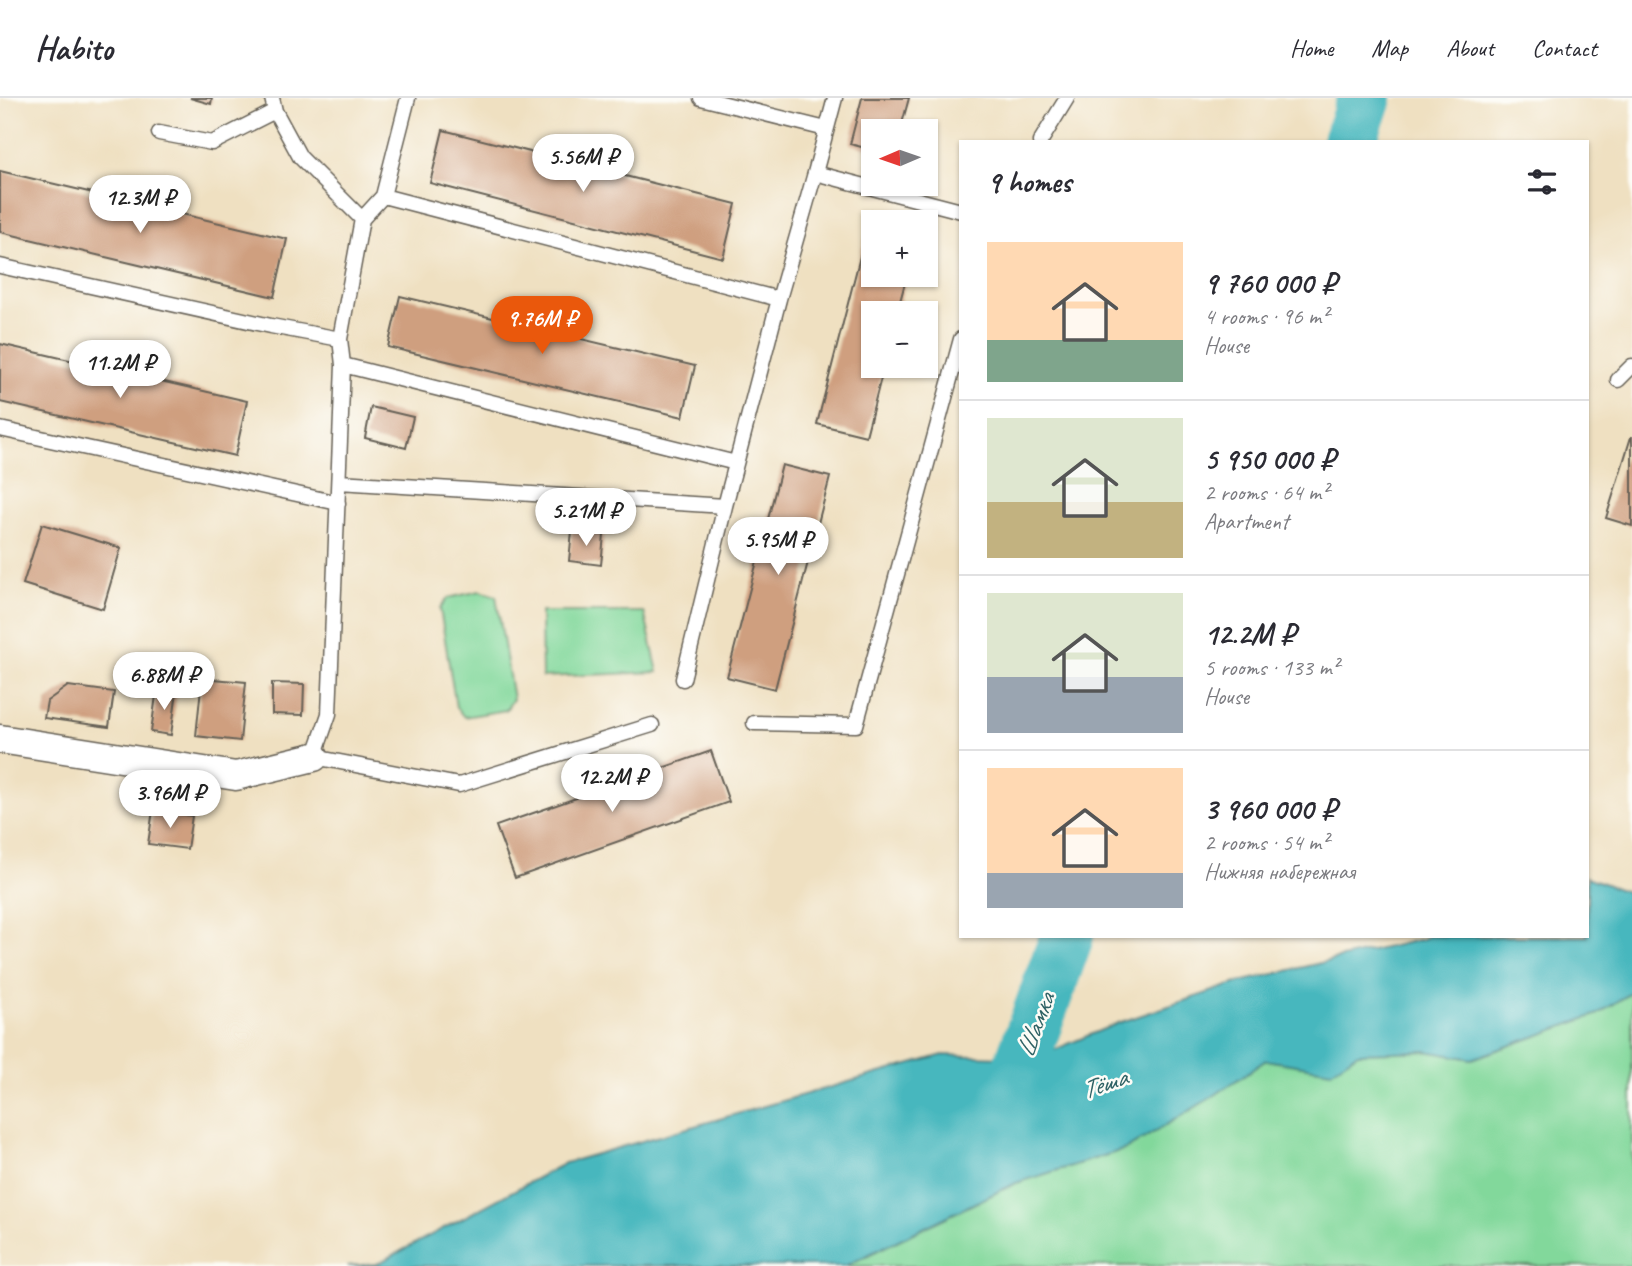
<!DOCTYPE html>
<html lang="en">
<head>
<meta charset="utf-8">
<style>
	body { margin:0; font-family:Caveat,sans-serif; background:#f2f2f3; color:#2b2b33; height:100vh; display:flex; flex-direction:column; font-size:26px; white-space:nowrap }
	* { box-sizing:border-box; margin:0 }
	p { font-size:23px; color:#7c7c81 }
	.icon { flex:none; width:38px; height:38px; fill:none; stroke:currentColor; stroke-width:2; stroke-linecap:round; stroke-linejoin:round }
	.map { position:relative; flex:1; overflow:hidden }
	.details { position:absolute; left:959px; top:42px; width:630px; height:798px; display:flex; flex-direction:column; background:#fff; border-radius:0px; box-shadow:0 2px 5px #0004 }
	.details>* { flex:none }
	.needle { width:46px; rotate:268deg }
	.tools { position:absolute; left:861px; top:21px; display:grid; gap:14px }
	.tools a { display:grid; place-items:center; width:77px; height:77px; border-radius:0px; background:#fff; box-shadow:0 2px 5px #0004; font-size:35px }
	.price { position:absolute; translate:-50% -60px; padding:0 16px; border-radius:24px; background:#fff; color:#222; font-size:23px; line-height:46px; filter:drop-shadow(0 2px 4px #0008) }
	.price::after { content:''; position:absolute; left:50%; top:42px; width:21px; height:16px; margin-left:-10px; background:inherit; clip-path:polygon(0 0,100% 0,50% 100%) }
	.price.active { background:#ea580c; color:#fff }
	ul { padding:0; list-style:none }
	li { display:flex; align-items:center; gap:21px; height:175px; padding:0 28px }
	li+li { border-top:2px solid #e1e1e2 }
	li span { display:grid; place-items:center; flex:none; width:196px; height:140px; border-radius:0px; color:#555 }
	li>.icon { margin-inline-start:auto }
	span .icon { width:84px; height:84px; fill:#fffc; stroke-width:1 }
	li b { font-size:30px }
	h2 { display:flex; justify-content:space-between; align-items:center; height:84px; padding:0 28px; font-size:30px }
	header { display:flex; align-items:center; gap:42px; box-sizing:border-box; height:98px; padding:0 35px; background:#fff; border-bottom:2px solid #e1e1e2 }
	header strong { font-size:33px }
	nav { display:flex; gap:38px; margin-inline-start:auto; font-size:24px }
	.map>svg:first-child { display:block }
</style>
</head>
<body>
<header>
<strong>Habito</strong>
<nav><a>Home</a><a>Map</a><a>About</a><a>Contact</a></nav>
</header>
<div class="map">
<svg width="1632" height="1168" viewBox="0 0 1632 1168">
	<rect width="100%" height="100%" fill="#fdfcf7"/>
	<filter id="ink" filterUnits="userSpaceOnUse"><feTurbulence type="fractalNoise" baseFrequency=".0143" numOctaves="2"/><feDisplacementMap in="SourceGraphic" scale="14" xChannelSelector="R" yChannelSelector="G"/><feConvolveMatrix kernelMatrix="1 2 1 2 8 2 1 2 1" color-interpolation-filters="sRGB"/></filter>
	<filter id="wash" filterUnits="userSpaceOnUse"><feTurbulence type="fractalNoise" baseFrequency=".00686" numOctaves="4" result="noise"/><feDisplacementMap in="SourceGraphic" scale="28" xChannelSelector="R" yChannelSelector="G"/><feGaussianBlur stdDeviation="1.57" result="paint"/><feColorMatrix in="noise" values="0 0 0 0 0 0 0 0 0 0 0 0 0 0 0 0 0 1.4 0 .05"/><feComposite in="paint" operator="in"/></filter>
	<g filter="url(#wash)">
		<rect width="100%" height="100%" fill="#efe0c1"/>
		<path fill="#82d89b" stroke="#4f7a5c" stroke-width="2" d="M480 493 496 498 513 601 506 612 464 619 456 609 440 511 448 500Z
			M541 514H644L658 574 542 579Z
			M1632 894V1168H845L1016 1085 1126 1051 1212 999 1266 962 1331 972 1358 955 1426 953 1472 961 1598 916Z"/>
		<path fill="#47b7be" stroke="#326a6d" stroke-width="2" d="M1587 779 1632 796V894L1598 916 1472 961 1426 953 1358 955 1331 973 1266 962 1212 999 1126 1051 1016 1085 845 1168H347L377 1166 565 1065 943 957 1035 960 1118 925 1240 884 1422 841 1428 838H1587Z"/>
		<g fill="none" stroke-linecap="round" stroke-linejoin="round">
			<path stroke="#47b7be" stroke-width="54" d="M1349 44 1365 0
				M1003 1016 1067 838"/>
		</g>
		<g id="blocks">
			<path fill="#cf9f7f" d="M190 0H212L211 6Z
				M862 0H909L900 33H873V52L850 46Z
				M443 32 736 106 723 160 430 85Z
				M0 73 287 141 274 199 0 134Z
				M872 112 916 123 873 124V177H907L897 215H873V268H884L866 338 817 326Z
				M400 198 695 268 683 319 388 249Z
				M0 246 247 303 235 358 0 304Z
				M371 309 413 319 406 350 365 340Z
				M1631 339H1632V428L1606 420Z
				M782 367 830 379 775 591 727 579Z
				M42 426 121 450 103 511 23 486Z
				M572 433 604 437 601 467 569 463Z
				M202 580 246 584 240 643 196 638Z
				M272 585 304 586 303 617 272 616Z
				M68 588 114 594 109 629 44 620 47 603Z
				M157 590 177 593 171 637 151 634Z
				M711 653 729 704 515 780 496 728Z
				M153 712 192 718 187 751 148 746Z"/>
		</g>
	</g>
	<g filter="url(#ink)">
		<use href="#blocks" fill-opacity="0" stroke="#666156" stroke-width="2"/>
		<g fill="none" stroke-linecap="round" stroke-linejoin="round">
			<g stroke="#666156" stroke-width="17">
				<path id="lane" d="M272 0 275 13 300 59 362 121
					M408 0 383 98 362 121 340 241 343 267 329 616 314 659 459 687 652 627
					M701 0 826 31
					M159 35 212 45 275 13
					M1040 44 1067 0
					M815 75 835 0
					M383 98 779 201
					M0 168 271 228 340 241
					M343 267 736 365
					M1618 282 1632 268
					M0 331 338 405
					M339 384 725 408 779 201 815 75 961 113
					M683 581 725 408
					M754 625 856 627 961 241"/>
			</g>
			<g stroke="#666156" stroke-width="31">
				<path id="street" d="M0 641 236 678 314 659"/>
			</g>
			<use href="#lane" stroke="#fff" stroke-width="14"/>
			<use href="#street" stroke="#fff" stroke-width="28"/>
		</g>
	</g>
	<g text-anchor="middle" stroke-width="5" stroke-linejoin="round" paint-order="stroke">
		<g font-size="26" font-style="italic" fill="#2f6265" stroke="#fdfcf7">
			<text transform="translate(1035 927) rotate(-70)" y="9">Шамка</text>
			<text transform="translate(1104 985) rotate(-19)" y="9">Тёша</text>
		</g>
	</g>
</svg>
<div class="tools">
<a><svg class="needle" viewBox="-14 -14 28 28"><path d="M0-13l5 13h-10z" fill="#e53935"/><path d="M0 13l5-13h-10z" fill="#7c7c81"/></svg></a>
<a>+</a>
<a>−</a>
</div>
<b class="price" style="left:583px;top:96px">5.56M ₽</b>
<b class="price" style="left:140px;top:137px">12.3M ₽</b>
<b class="price active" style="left:542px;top:258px">9.76M ₽</b>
<b class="price" style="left:120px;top:302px">11.2M ₽</b>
<b class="price" style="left:586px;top:450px">5.21M ₽</b>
<b class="price" style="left:778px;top:479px">5.95M ₽</b>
<b class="price" style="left:164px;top:614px">6.88M ₽</b>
<b class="price" style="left:612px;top:716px">12.2M ₽</b>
<b class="price" style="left:170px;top:732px">3.96M ₽</b>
<section class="details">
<h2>9 homes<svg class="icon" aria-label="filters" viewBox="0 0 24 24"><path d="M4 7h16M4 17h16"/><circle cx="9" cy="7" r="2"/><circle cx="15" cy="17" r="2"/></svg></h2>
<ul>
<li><span style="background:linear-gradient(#ffd9b3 70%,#7fa58c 0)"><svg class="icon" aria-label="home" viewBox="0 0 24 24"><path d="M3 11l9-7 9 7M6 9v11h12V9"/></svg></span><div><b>9 760 000 ₽</b><p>4 rooms · 96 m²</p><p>House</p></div></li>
<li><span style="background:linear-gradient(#dfe7d0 60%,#c2b280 0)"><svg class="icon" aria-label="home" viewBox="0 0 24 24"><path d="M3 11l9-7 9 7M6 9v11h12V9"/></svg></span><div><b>5 950 000 ₽</b><p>2 rooms · 64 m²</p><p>Apartment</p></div></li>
<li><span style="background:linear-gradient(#dfe7d0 60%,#9aa5b1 0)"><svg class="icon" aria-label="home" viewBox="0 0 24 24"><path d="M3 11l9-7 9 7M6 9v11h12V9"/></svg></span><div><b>12.2M ₽</b><p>5 rooms · 133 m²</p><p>House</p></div></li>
<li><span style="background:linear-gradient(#ffd9b3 75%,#9aa5b1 0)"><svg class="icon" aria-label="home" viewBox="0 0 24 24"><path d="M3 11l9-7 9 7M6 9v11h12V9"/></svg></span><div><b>3 960 000 ₽</b><p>2 rooms · 54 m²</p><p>Нижняя набережная</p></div></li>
</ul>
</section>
</div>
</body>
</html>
